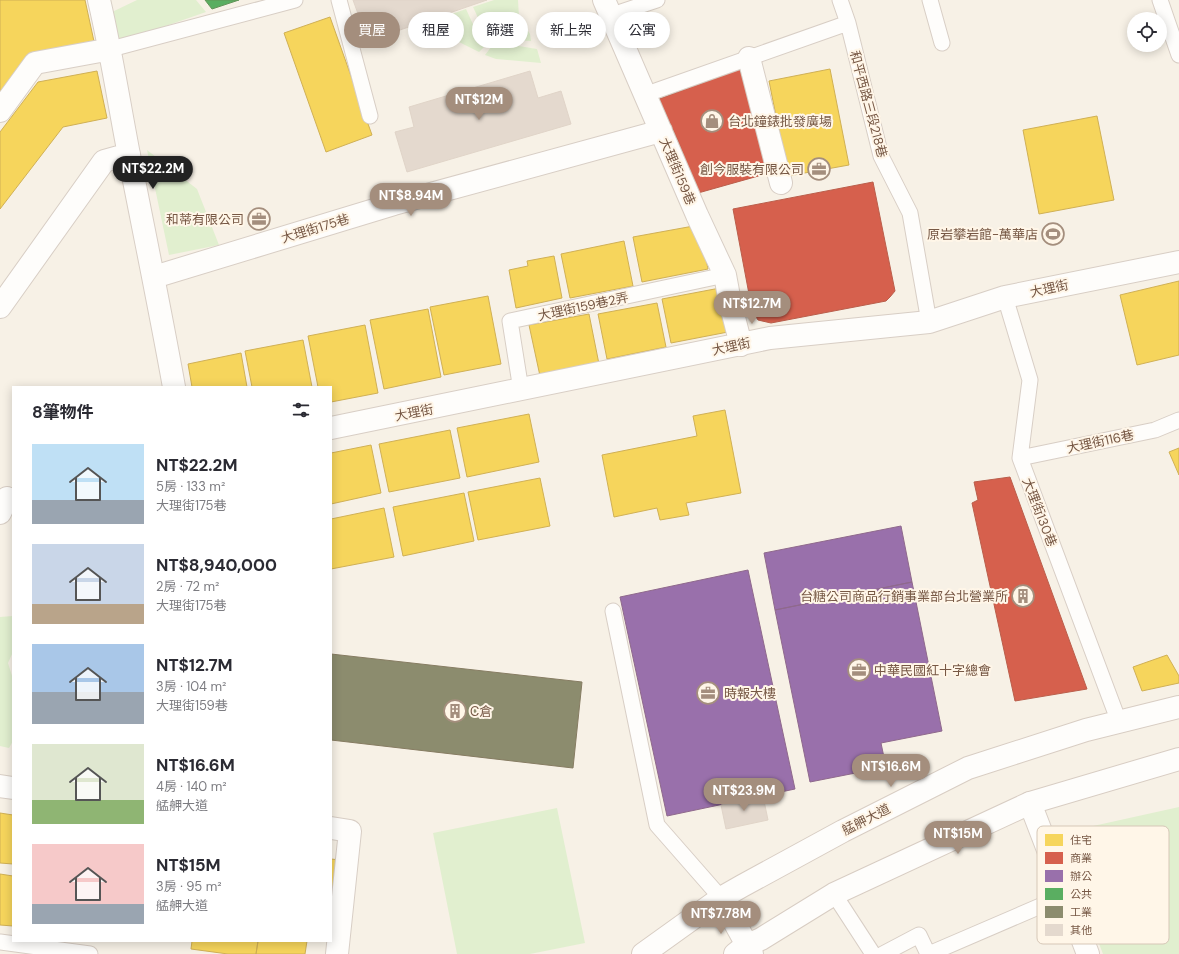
<!DOCTYPE html>
<html lang="zh-TW">
<head>
<meta charset="utf-8">
<style>
	body { margin:0; font-family:"DM Sans","Noto Sans TC",sans-serif; background:#f7f7f7; color:#2b2b33; height:100vh; display:flex; flex-direction:column; font-size:15px; white-space:nowrap }
	* { box-sizing:border-box; margin:0 }
	p { font-size:13px; color:#7c7c81 }
	.icon { flex:none; width:22px; height:22px; fill:none; stroke:currentColor; stroke-width:2; stroke-linecap:round; stroke-linejoin:round }
	.map { position:relative; flex:1; overflow:hidden }
	.drawer { position:absolute; left:12px; top:386px; width:320px; height:556px; display:flex; flex-direction:column; background:#fff; border-radius:0px; box-shadow:0 2px 10px #0003 }
	.drawer>* { flex:none }
	.banner { position:absolute; left:344px; top:12px; width:380px; height:36px; display:flex; gap:8px }
	.buttons { position:absolute; left:1127px; top:12px; display:grid; gap:8px }
	.buttons a { display:grid; place-items:center; width:40px; height:40px; border-radius:50%; background:#fff; box-shadow:0 2px 10px #0003; font-size:20px }
	.price { position:absolute; translate:-50% -34px; padding:0 9px; border-radius:14px; background:#a48e7d; color:#fff; font-size:13px; line-height:26px; filter:drop-shadow(0 1px 2px #0008) }
	.price::after { content:''; position:absolute; left:50%; top:24px; width:12px; height:9px; margin-left:-6px; background:inherit; clip-path:polygon(0 0,100% 0,50% 100%) }
	.price.active { background:#222; color:#fff }
	ul { padding:0; list-style:none }
	li { display:flex; align-items:center; gap:12px; height:100px; padding:0 20px }
	li span { display:grid; place-items:center; flex:none; width:112px; height:80px; border-radius:0px; color:#555 }
	li>.icon { margin-inline-start:auto }
	span .icon { width:48px; height:48px; fill:#fffc; stroke-width:1 }
	li b { font-size:17px }
	h2 { display:flex; justify-content:space-between; align-items:center; height:48px; padding:0 20px; font-size:17px }
	.chip { padding:0 14px; border-radius:18px; background:#fff; box-shadow:0 2px 10px #0003; font-size:14px; line-height:36px }
	.chip.active { background:#a48e7d; color:#fff }
	.map>svg:first-child { display:block }
</style>
</head>
<body>
<div class="map">
<svg width="1179" height="954" viewBox="0 0 1179 954">
	<rect width="100%" height="100%" fill="#f7f1e6"/>
	<path fill="#e1efcf" d="M137 0H196L206 12 114 44 110 13Z
		M494 0H518L519 17 530 34 531 41C515 40 493 41 483 27 479 21 476 13 473 7Z
		M466 9 477 33 490 41 479 52 453 39 438 19Z
		M495 42 537 49 541 63 496 59 485 55Z
		M147 150 197 189 219 245 169 255Z
		M13 616V652L8 663 13 679V741L9 748 0 746V617Z
		M1179 807V954H1103L1057 834Z
		M557 808 585 943 530 954H457L433 833Z"/>
	<path fill="#f6d55c" stroke="#d0b055" d="M0 0H85L95 46 25 58 0 93Z
		M330 17 372 135 326 152 284 33Z
		M830 69 849 165 788 176 769 81Z
		M97 71 107 118 63 127 0 209V132L38 82Z
		M1097 116 1114 200 1039 214 1023 130Z
		M699 225 708 269 642 282 633 237Z
		M624 241 633 286 570 298 561 254Z
		M554 256 562 298 516 308 509 270 528 266 527 261Z
		M1179 281V355L1137 365 1120 295Z
		M720 288 728 332 671 343 662 299Z
		M488 296 501 364 444 375 430 307Z
		M657 303 666 347 607 359 598 314Z
		M428 309 441 377 384 389 370 320Z
		M589 314 599 364 540 376 529 325Z
		M365 325 378 393 331 402V387H318L308 336Z
		M303 340 312 387H252L245 351Z
		M241 353 247 387H192L188 364Z
		M725 410 741 493 686 503 689 515 660 520 657 508 614 517 602 455 697 436 693 416Z
		M529 414 539 462 467 477 457 428Z
		M450 430 460 478 389 492 379 444Z
		M371 445 381 493 331 504V453Z
		M1179 448V475L1169 452Z
		M540 478 550 526 478 540 468 492Z
		M464 493 474 541 403 556 393 507Z
		M384 508 394 557 331 569V519Z
		M1167 655 1179 676V683L1142 691 1133 667Z
		M0 813 13 815V864L0 863Z
		M331 859 340 860 335 904 331 903Z
		M0 874 13 876V926L0 925Z
		M192 941H258L256 954H228L191 949Z
		M258 941H307L305 954H256Z"/>
	<path fill="#d6604d" stroke="#ba5e4b" d="M740 69 769 173 698 193 679 143 659 99Z
		M873 182 895 291 890 297 886 301 771 323 758 320 752 310 733 209Z
		M1010 477 1087 689 1015 701 972 503 978 500 974 482Z"/>
	<path fill="#9970ab" stroke="#8f698c" d="M901 526 912 582 775 610 764 553Z
		M748 570 795 789 667 816 620 597Z
		M912 582 942 731 881 743 886 767 810 782 775 610Z"/>
	<path fill="#5aae61" stroke="#639459" d="M205 0H239L212 9Z"/>
	<path fill="#8c8c6e" stroke="#867c62" d="M331 654 582 682 573 768 331 740Z"/>
	<path fill="#e4d9ce" stroke="#e0d4c8" d="M353 0H487L368 41Z
		M530 71 538 98 561 91 571 124 407 172 395 132 414 127 409 107Z
		M763 796 768 820 726 829 721 805Z"/>
	<g fill="none" stroke-linecap="round" stroke-linejoin="round">
		<g stroke="#d8cec5" stroke-width="17">
			<path id="service" d="M339 0 370 116
				M840 0 848 23 881 156 910 213 929 322
				M930 0 942 43
				M1160 0 1179 55
				M609 16 657 0
				M111 49 295 0
				M644 95 848 23
				M1005 297 1030 380 1020 458 1119 722
				M521 390 510 321 725 275
				M1020 458 1155 430 1179 420
				M613 611 657 825 721 898
				M834 894 873 954
				M0 942 90 954
				M883 954 919 935 928 954
				M929 954 1066 895"/>
		</g>
		<g stroke="#d8cec5" stroke-width="24">
			<path id="pedestrian" d="M749 58 781 183"/>
		</g>
		<g stroke="#d8cec5" stroke-width="24">
			<path id="minor" d="M99 0C111 51 119 103 129 155 144 232 160 309 174 387
				M604 0 697 215 725 275 730 302 741 345
				M0 111 35 63 111 49
				M154 277 394 204 661 131
				M0 307 104 161 129 154
				M331 428 770 338 929 322 1005 297 1179 262
				M0 513 7 498
				M0 786 13 788
				M1030 803 1088 954
				M331 828 350 831 337 954
				M721 898 752 954"/>
		</g>
		<g stroke="#d8cdc3" stroke-width="24">
			<path id="secondary" d="M643 954 721 898 742 886 843 831 968 768 1086 730 1179 707
				M735 954 745 946 761 939 834 894 1030 803 1179 759"/>
		</g>
		<use href="#service" stroke="#fefdfb" stroke-width="15"/>
		<use href="#pedestrian" stroke="#fefdfb" stroke-width="22"/>
		<use href="#minor" stroke="#fefdfb" stroke-width="22"/>
		<use href="#secondary" stroke="#fefdfb" stroke-width="22"/>
	</g>
	<defs>
		<g id="shop-ring" transform="scale(1.15)"><circle r="9.5" fill="#fff6e8" stroke="#a48e7d" stroke-width="1.5"/><path d="M-5-2.5h2.3a2.7 3.5 0 0 1 5.4 0H5L5.5 6h-11ZM-1.5-2.5h3a1.5 2.3 0 0 0-3 0Z" fill="#a48e7d"/></g>
		<g id="office-ring" transform="scale(1.15)"><circle r="9.5" fill="#fff6e8" stroke="#a48e7d" stroke-width="1.5"/><path d="M-6-3h4V-5.5h4V-3h4V5H-6ZM-1-4.5V-3h2v-1.5ZM-6 0V1H6V0Z" fill="#a48e7d"/></g>
		<g id="stadium-ring" transform="scale(1.15)"><circle r="9.5" fill="#fff6e8" stroke="#a48e7d" stroke-width="1.5"/><path d="M0-5a6.5 5 0 1 0 0 10a6.5 5 0 1 0 0-10ZM-3.5-1.8h7v3.6h-7Z" fill="#a48e7d"/></g>
		<g id="building-ring" transform="scale(1.15)"><circle r="9.5" fill="#fff6e8" stroke="#a48e7d" stroke-width="1.5"/><path d="M-4-6H4V6H1V3H-1V6H-4ZM-2.5-4.3h1.7v1.8h-1.7ZM.8-4.3h1.7v1.8H.8ZM-2.5-1h1.7V.8h-1.7ZM.8-1h1.7V.8H.8Z" fill="#a48e7d"/></g>
	</defs>
	<g fill-rule="evenodd">
		<use href="#shop-ring" x="712" y="121"/>
		<use href="#office-ring" x="819" y="169"/>
		<use href="#office-ring" x="259" y="219"/>
		<use href="#stadium-ring" x="1053" y="234"/>
		<use href="#building-ring" x="1023" y="596"/>
		<use href="#office-ring" x="859" y="670"/>
		<use href="#office-ring" x="708" y="693"/>
		<use href="#building-ring" x="455" y="711"/>
	</g>
	<g text-anchor="middle" stroke-width="4" stroke-linejoin="round" paint-order="stroke">
		<g font-size="13" fill="#775845" stroke="#fff6e8">
			<text transform="translate(869 104) rotate(75)" y="5">和平西路三段218巷</text>
			<text transform="translate(678 171) rotate(67)" y="5">大理街159巷</text>
			<text transform="translate(315 228) rotate(-17)" y="5">大理街175巷</text>
			<text transform="translate(1049 288) rotate(-12)" y="5">大理街</text>
			<text transform="translate(583 306) rotate(-12)" y="5">大理街159巷2弄</text>
			<text transform="translate(731 346) rotate(-12)" y="5">大理街</text>
			<text transform="translate(414 412) rotate(-11)" y="5">大理街</text>
			<text transform="translate(1100 441) rotate(-12)" y="5">大理街116巷</text>
			<text transform="translate(1040 512) rotate(69)" y="5">大理街130巷</text>
			<text transform="translate(866 819) rotate(-27)" y="5">艋舺大道</text>
		</g>
		<g font-size="13" fill="#775845" stroke="#fff6e8" text-anchor="start">
			<text x="728" y="126">台北鐘錶批發廣場</text>
			<text x="804" y="174" text-anchor="end">創今服裝有限公司</text>
			<text x="244" y="224" text-anchor="end">和蒂有限公司</text>
			<text x="1038" y="239" text-anchor="end">原岩攀岩館-萬華店</text>
			<text x="1008" y="601" text-anchor="end">台糖公司商品行銷事業部台北營業所</text>
			<text x="874" y="675">中華民國紅十字總會</text>
			<text x="724" y="698">時報大樓</text>
			<text x="470" y="716">C倉</text>
		</g>
	</g>
	<rect x="1037" y="826" width="132" height="118" rx="6" fill="#fff6e8" stroke="#d6c7b7" stroke-width="1"/>
	<rect x="1045" y="834" width="18" height="12" fill="#f6d55c"/>
	<rect x="1045" y="852" width="18" height="12" fill="#d6604d"/>
	<rect x="1045" y="870" width="18" height="12" fill="#9970ab"/>
	<rect x="1045" y="888" width="18" height="12" fill="#5aae61"/>
	<rect x="1045" y="906" width="18" height="12" fill="#8c8c6e"/>
	<rect x="1045" y="924" width="18" height="12" fill="#e4d9ce"/>
	<g font-size="11" fill="#775845">
		<text x="1070" y="844">住宅</text>
		<text x="1070" y="862">商業</text>
		<text x="1070" y="880">辦公</text>
		<text x="1070" y="898">公共</text>
		<text x="1070" y="916">工業</text>
		<text x="1070" y="934">其他</text>
	</g>
</svg>
<div class="buttons">
<a><svg class="icon" aria-label="locate" viewBox="0 0 24 24"><circle cx="12" cy="12" r="6"/><path d="M12 2v4M12 18v4M2 12h4M18 12h4"/></svg></a>
</div>
<b class="price" style="left:479px;top:121px">NT$12M</b>
<b class="price active" style="left:153px;top:190px">NT$22.2M</b>
<b class="price" style="left:411px;top:217px">NT$8.94M</b>
<b class="price" style="left:752px;top:325px">NT$12.7M</b>
<b class="price" style="left:891px;top:788px">NT$16.6M</b>
<b class="price" style="left:744px;top:812px">NT$23.9M</b>
<b class="price" style="left:958px;top:855px">NT$15M</b>
<b class="price" style="left:721px;top:935px">NT$7.78M</b>
<div class="banner">
<a class="chip active">買屋</a>
<a class="chip">租屋</a>
<a class="chip">篩選</a>
<a class="chip">新上架</a>
<a class="chip">公寓</a>
</div>
<section class="drawer">
<h2>8筆物件<svg class="icon" aria-label="filters" viewBox="0 0 24 24"><path d="M4 7h16M4 17h16"/><circle cx="9" cy="7" r="2"/><circle cx="15" cy="17" r="2"/></svg></h2>
<ul>
<li><span style="background:linear-gradient(#bfe0f5 70%,#9aa5b1 0)"><svg class="icon" aria-label="home" viewBox="0 0 24 24"><path d="M3 11l9-7 9 7M6 9v11h12V9"/></svg></span><div><b>NT$22.2M</b><p>5房 · 133 m²</p><p>大理街175巷</p></div></li>
<li><span style="background:linear-gradient(#c9d6e8 75%,#b9a48a 0)"><svg class="icon" aria-label="home" viewBox="0 0 24 24"><path d="M3 11l9-7 9 7M6 9v11h12V9"/></svg></span><div><b>NT$8,940,000</b><p>2房 · 72 m²</p><p>大理街175巷</p></div></li>
<li><span style="background:linear-gradient(#a9c7e8 60%,#9aa5b1 0)"><svg class="icon" aria-label="home" viewBox="0 0 24 24"><path d="M3 11l9-7 9 7M6 9v11h12V9"/></svg></span><div><b>NT$12.7M</b><p>3房 · 104 m²</p><p>大理街159巷</p></div></li>
<li><span style="background:linear-gradient(#dfe7d0 70%,#8fb573 0)"><svg class="icon" aria-label="home" viewBox="0 0 24 24"><path d="M3 11l9-7 9 7M6 9v11h12V9"/></svg></span><div><b>NT$16.6M</b><p>4房 · 140 m²</p><p>艋舺大道</p></div></li>
<li><span style="background:linear-gradient(#f6c9c9 75%,#9aa5b1 0)"><svg class="icon" aria-label="home" viewBox="0 0 24 24"><path d="M3 11l9-7 9 7M6 9v11h12V9"/></svg></span><div><b>NT$15M</b><p>3房 · 95 m²</p><p>艋舺大道</p></div></li>
</ul>
</section>
</div>
</body>
</html>
